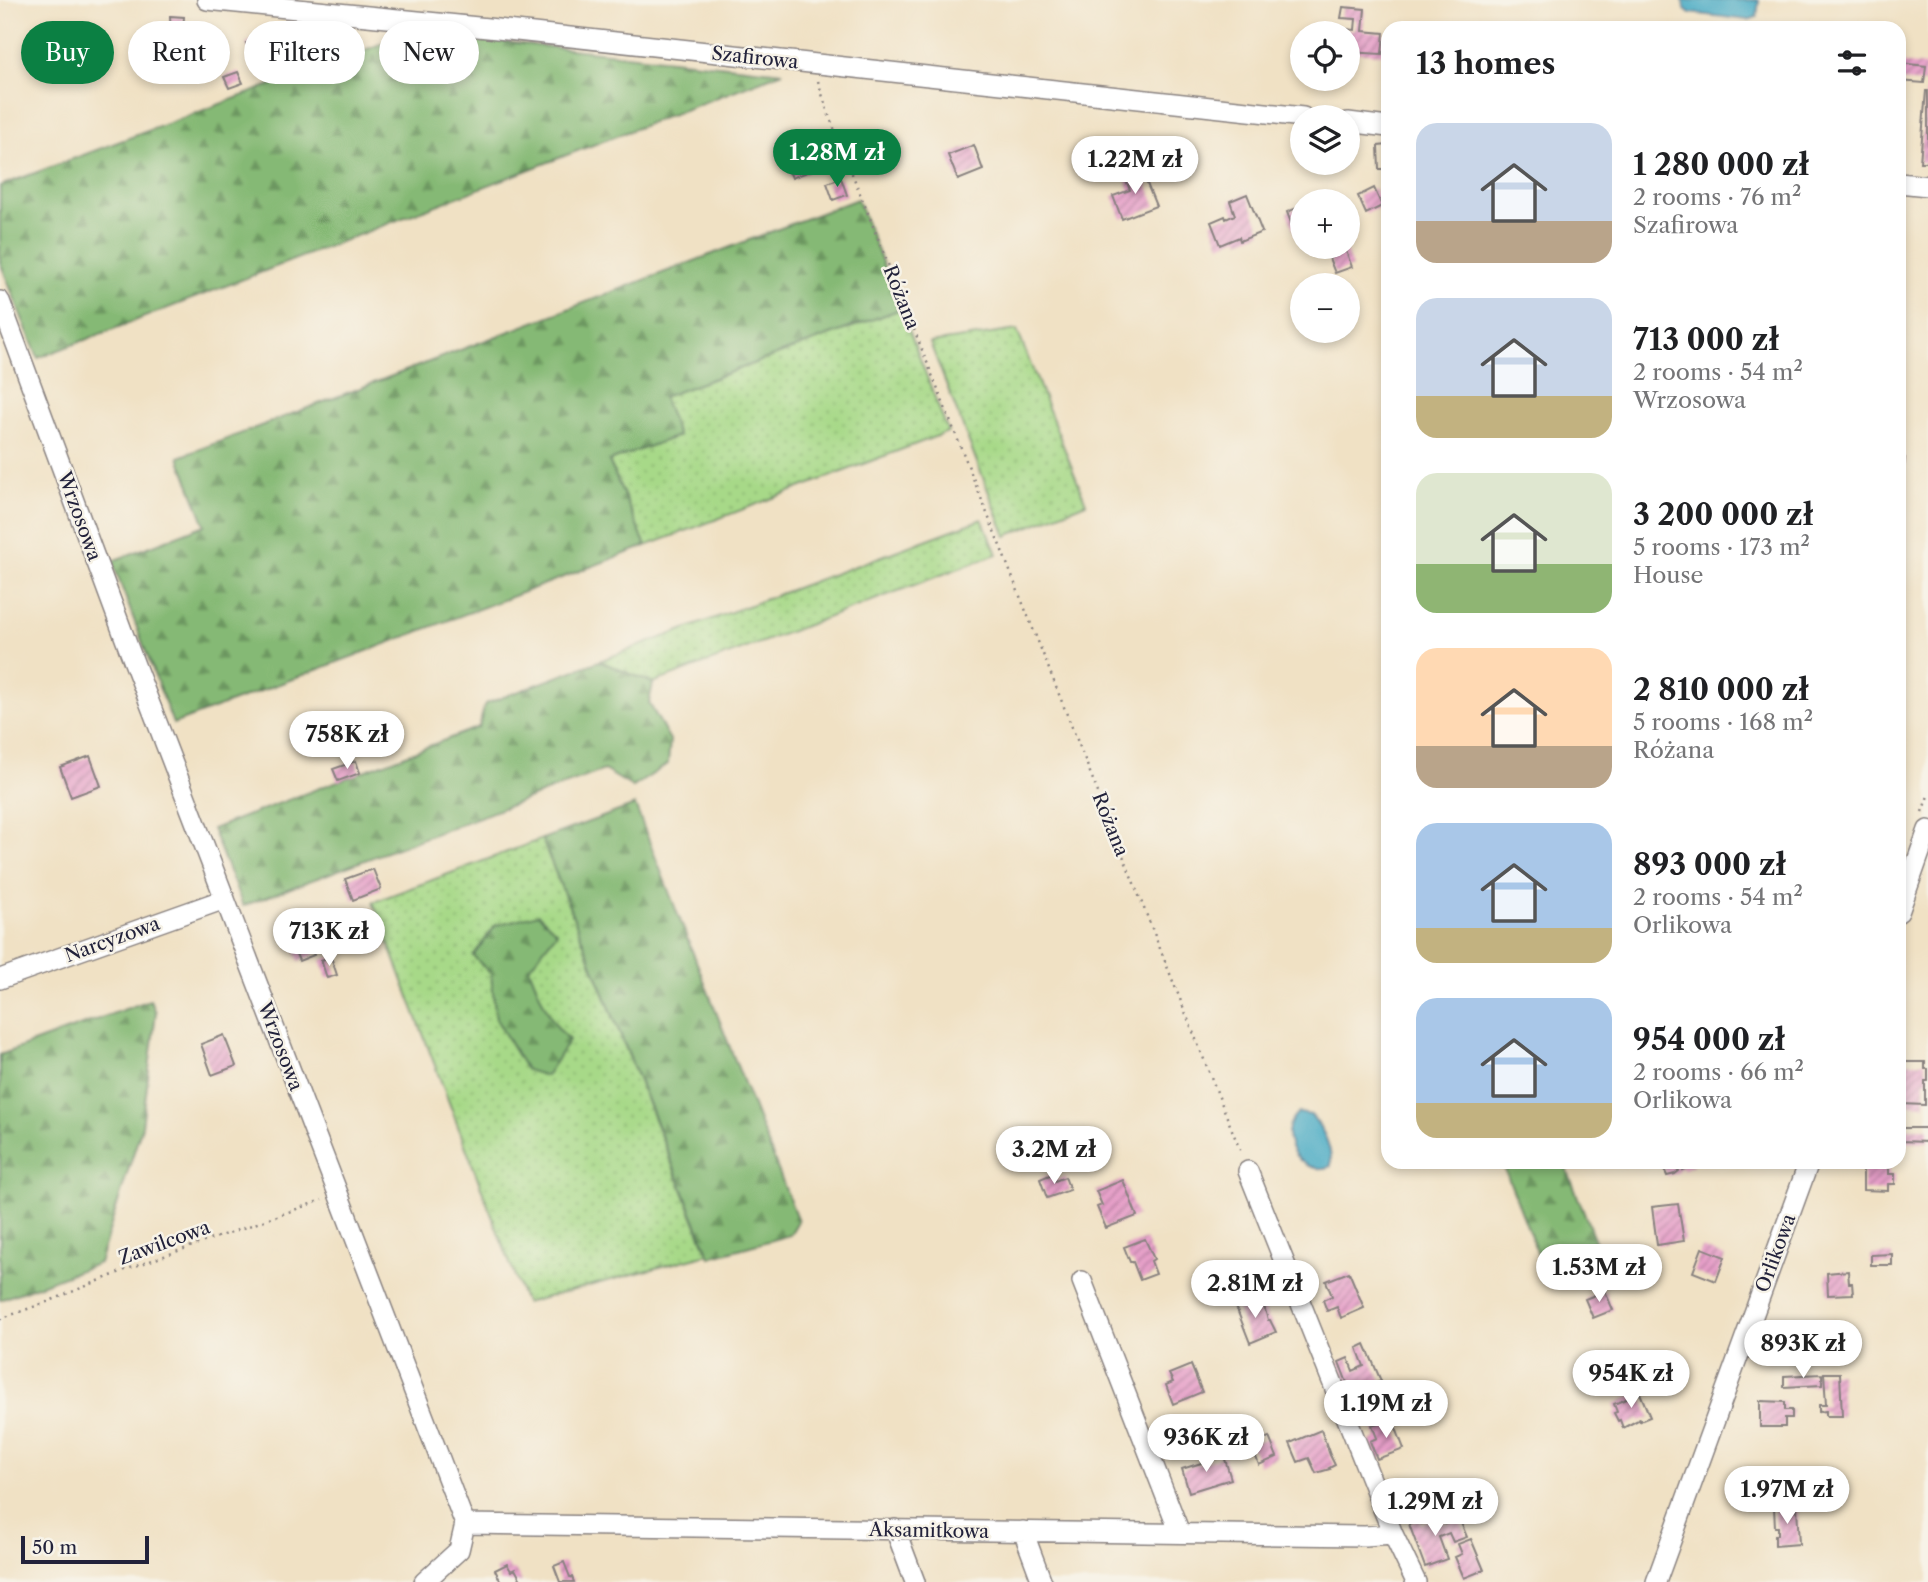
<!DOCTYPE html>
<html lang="en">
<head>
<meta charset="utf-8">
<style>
	body { margin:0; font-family:"Libre Caslon Text",serif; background:#f2f2f2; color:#202124; height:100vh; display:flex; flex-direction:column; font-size:26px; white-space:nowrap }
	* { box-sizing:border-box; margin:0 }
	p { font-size:23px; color:#757577 }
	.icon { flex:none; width:38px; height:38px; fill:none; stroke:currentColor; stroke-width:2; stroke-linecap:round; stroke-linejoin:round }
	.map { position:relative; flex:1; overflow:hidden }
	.sheet { position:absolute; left:1381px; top:21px; width:525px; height:1148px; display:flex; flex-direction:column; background:#fff; border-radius:21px; box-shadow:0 4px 10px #0003 }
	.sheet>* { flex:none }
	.guide { position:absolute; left:21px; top:21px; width:665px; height:63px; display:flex; gap:14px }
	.tools { position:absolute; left:1290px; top:21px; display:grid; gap:14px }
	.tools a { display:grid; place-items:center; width:70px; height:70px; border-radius:50%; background:#fff; box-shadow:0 4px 10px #0003; font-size:35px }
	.scale { position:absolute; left:21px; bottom:18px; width:128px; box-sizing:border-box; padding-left:7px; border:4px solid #22223b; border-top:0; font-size:19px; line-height:24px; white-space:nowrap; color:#22223b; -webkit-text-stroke:5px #f7f3e8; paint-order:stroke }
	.price { position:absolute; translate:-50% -60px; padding:0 16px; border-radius:24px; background:#fff; color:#222; font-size:23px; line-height:46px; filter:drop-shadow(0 2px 4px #0008) }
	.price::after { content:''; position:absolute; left:50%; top:42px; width:21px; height:16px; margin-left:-10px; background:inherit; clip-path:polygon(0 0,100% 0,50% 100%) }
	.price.current { background:#0b8043; color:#fff }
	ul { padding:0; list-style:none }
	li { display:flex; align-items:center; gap:21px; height:175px; padding:0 35px }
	li span { display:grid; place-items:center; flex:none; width:196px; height:140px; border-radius:21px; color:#555 }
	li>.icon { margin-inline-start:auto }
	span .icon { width:84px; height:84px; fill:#fffc; stroke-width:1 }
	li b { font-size:30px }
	h2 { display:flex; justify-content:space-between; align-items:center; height:84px; padding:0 35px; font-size:30px }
	.tag { padding:0 24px; border-radius:32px; background:#fff; box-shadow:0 4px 10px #0003; font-size:24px; line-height:63px }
	.tag.current { background:#0b8043; color:#fff }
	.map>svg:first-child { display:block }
</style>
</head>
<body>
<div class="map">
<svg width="1928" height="1582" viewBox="0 0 1928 1582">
	<defs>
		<pattern id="grass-dots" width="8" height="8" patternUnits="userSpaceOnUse" patternTransform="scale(1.75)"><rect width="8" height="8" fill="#a7d988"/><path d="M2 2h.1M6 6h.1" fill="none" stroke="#8fba76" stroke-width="1.8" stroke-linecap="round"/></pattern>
		<pattern id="forest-firs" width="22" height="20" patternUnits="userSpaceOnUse" patternTransform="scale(1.75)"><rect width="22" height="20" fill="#85b974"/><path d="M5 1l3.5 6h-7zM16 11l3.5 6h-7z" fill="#6c9660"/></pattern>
		<pattern id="building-hatch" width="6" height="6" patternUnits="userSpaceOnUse" patternTransform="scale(1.75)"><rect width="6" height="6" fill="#e69fc8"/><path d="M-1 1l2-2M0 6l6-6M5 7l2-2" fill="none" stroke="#ba81a4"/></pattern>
	</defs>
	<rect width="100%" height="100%" fill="#f7f3e8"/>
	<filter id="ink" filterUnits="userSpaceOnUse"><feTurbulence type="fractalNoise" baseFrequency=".0143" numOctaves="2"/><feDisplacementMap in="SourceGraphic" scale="14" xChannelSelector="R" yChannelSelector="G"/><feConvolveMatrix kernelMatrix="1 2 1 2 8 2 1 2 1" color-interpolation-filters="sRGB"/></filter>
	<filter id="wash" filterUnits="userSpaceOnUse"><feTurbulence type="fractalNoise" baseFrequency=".00686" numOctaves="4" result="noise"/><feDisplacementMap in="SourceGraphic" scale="28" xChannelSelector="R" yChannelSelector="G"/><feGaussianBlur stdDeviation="1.57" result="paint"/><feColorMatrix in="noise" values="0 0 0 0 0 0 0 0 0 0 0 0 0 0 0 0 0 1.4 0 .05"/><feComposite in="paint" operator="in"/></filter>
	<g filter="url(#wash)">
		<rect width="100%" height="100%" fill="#f0e1c4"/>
		<path fill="url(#grass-dots)" stroke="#647e62" stroke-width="2" fill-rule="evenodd" d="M901 309 948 432 646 546 609 461 678 436 663 397Z
			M1017 330 1086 503 1006 536 930 343Z
			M982 519 997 554 653 683 599 661Z
			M542 839 708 1254 525 1303 373 902ZM529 968C539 994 548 1021 569 1040L496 1019 491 974Z"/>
		<path fill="url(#forest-firs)" stroke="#546e58" stroke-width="2" d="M413 32 783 72 38 358 0 262V186Z
			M857 199 901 309 663 397 678 436 609 461 646 546 173 724 112 561 205 525 179 457Z
			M599 661 653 683 649 703 670 740 668 764 633 787 604 770 243 906 212 829 479 727 485 704Z
			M635 805 798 1221 790 1235 710 1257 542 839Z
			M538 914 557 932 529 968C540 994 548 1021 569 1040L546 1076 526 1070 496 1019 491 974 473 956 496 925Z
			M150 1000 156 1012 142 1126 99 1263 0 1300V1055Z
			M1502 1162H1564L1595 1241 1541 1262Z"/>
		<path fill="#43a8c3" stroke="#32657f" stroke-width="2" d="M1683 0H1759L1757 17 1748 20 1690 13 1684 8Z
			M1299 1113 1311 1115C1323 1129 1332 1147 1331 1166 1298 1179 1273 1131 1299 1113Z"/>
		<g id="blocks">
			<path fill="url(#building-hatch)" d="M1343 7 1365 9 1363 31 1384 33 1382 54 1348 52V33H1324V27L1355 30 1356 19 1341 18Z
				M170 16 184 17 182 39 171 37Z
				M280 32 290 55 256 67 246 43Z
				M1899 63 1926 66 1924 83 1899 81Z
				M238 72 243 83 229 88 224 77Z
				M1926 91H1928V162H1920Z
				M804 139 815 169 792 178 780 148Z
				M974 145 983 170 958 180 948 155Z
				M1388 145V169H1379L1378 146Z
				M1141 169 1156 206 1122 219 1113 196 1130 190 1124 175Z
				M841 178 847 195 833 200 827 183Z
				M1374 188 1382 206 1366 214 1358 196Z
				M1247 194 1262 232 1240 241 1239 237 1220 245 1211 222 1225 216 1226 219 1235 215 1230 201Z
				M1302 206V234L1296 236 1287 212Z
				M1346 251 1352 267 1335 273 1329 258Z
				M1899 457 1905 458 1903 474 1899 473Z
				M90 756 101 786 71 797 60 767Z
				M356 761 360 773 338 781 333 769Z
				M373 869 381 889 353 900 345 879Z
				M307 936 314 955 299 961 291 942Z
				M331 957 337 975 327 978 321 960Z
				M224 1035 236 1066 212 1075 201 1044Z
				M1902 1062H1925V1069H1928V1081H1925V1105L1901 1104Z
				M1899 1128H1928V1142L1899 1141Z
				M1661 1162H1692L1693 1165 1683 1170 1682 1167 1678 1169 1679 1171 1675 1174 1667 1176Z
				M1863 1163 1889 1164V1174H1895V1184H1888V1191L1863 1190Z
				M1052 1174 1055 1181 1065 1177 1070 1190 1047 1198 1040 1179Z
				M1123 1180 1137 1216 1106 1228 1097 1207 1102 1205 1096 1191Z
				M1678 1204 1684 1241 1657 1245 1652 1207Z
				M1145 1239 1154 1259 1151 1261 1156 1274 1140 1280 1133 1262H1130L1124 1247Z
				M1702 1248 1725 1257 1716 1281 1693 1272Z
				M1892 1254V1265H1871V1255Z
				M1848 1271 1849 1283H1852L1853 1294 1828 1295 1827 1273Z
				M1349 1272 1364 1308 1341 1318 1337 1307 1327 1311 1323 1300 1332 1296 1326 1281Z
				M1605 1291 1613 1310 1593 1318 1585 1299Z
				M1261 1296 1268 1320H1270L1276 1332 1250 1343 1236 1307Z
				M1365 1344 1381 1381 1351 1393 1339 1362 1348 1358 1353 1371 1364 1366 1357 1348Z
				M1191 1365 1202 1392 1173 1404 1166 1385 1173 1382 1169 1374Z
				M1824 1373H1840L1842 1416H1826V1411L1819 1412V1405H1826Z
				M1822 1374V1385L1784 1387V1376Z
				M1640 1393 1650 1417 1640 1421V1419L1623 1428 1620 1420 1618 1421 1614 1413 1617 1412 1614 1404Z
				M1760 1401 1785 1402V1410H1792V1418H1785V1427H1760Z
				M1383 1421 1385 1427 1394 1423 1404 1449 1377 1459 1370 1441 1377 1438 1372 1425Z
				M1321 1430 1330 1455 1335 1465 1329 1468 1330 1469 1316 1473 1309 1458 1298 1462 1290 1443Z
				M1269 1437 1277 1457 1259 1465 1251 1444Z
				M1224 1456 1231 1479 1189 1492 1182 1469Z
				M1797 1506 1799 1544 1775 1546V1535H1778V1527H1775L1774 1507Z
				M1442 1516 1445 1524 1459 1518 1467 1537 1453 1542 1449 1533 1439 1537 1447 1559 1425 1567 1409 1524 1420 1519 1421 1524Z
				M1471 1539 1484 1570 1464 1578 1455 1557 1462 1554 1458 1544Z
				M564 1562 570 1577H572L574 1582H560L554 1566Z
				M507 1564 511 1571 515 1569 522 1582H501L495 1570Z"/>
		</g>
	</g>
	<g filter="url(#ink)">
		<use href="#blocks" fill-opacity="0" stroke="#898280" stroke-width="2"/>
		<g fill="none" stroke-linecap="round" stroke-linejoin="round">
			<g stroke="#898280" stroke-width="22">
				<path id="minor" d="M207 0 488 28 1303 117
					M1348 122 1388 127
					M1899 183 1928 186
					M0 301 130 652 465 1524 459 1550 424 1582
					M1899 912 1928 830
					M0 979 225 899
					M1248 1171 1393 1534 1416 1582
					M1082 1281 1180 1533
					M465 1524 1365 1536 1393 1534
					M895 1529 915 1582
					M1023 1531 1042 1582
					M1656 1582 1809 1162"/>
			</g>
			<path stroke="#898280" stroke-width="2.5" stroke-dasharray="2 5" stroke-linecap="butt" d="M818 81 828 113 1242 1155
				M1922 812 1928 796
				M0 1319 47 1302 133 1267 322 1200"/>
			<use href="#minor" stroke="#fff" stroke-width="19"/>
		</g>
	</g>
	<g text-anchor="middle" stroke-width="5" stroke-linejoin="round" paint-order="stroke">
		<g font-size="19" fill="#22223b" stroke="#f7f3e8">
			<text transform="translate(755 57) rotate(6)" y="7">Szafirowa</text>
			<text transform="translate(902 297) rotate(68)" y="7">Różana</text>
			<text transform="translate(80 516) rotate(70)" y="7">Wrzosowa</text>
			<text transform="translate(1111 824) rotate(68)" y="7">Różana</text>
			<text transform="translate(112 939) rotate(-20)" y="7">Narcyzowa</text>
			<text transform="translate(281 1046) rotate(69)" y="7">Wrzosowa</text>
			<text transform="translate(164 1242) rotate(-20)" y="7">Zawilcowa</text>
			<text transform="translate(1775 1253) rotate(-70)" y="7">Orlikowa</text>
			<text transform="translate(929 1530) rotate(1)" y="7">Aksamitkowa</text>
		</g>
	</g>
</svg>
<div class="tools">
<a><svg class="icon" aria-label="locate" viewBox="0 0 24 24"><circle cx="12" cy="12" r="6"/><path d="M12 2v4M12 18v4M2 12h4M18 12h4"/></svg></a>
<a><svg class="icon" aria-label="layers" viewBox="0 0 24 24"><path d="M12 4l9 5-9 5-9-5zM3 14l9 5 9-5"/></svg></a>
<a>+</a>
<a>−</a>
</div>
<div class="scale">50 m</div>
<b class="price current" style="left:837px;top:189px">1.28M zł</b>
<b class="price" style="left:1135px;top:196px">1.22M zł</b>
<b class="price" style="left:347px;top:771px">758K zł</b>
<b class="price" style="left:329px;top:968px">713K zł</b>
<b class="price" style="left:1054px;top:1186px">3.2M zł</b>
<b class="price" style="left:1599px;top:1304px">1.53M zł</b>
<b class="price" style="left:1255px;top:1320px">2.81M zł</b>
<b class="price" style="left:1803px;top:1380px">893K zł</b>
<b class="price" style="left:1631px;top:1410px">954K zł</b>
<b class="price" style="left:1386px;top:1440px">1.19M zł</b>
<b class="price" style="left:1206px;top:1474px">936K zł</b>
<b class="price" style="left:1787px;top:1526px">1.97M zł</b>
<b class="price" style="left:1435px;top:1538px">1.29M zł</b>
<div class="guide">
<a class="tag current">Buy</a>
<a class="tag">Rent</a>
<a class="tag">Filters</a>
<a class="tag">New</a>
</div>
<section class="sheet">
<h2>13 homes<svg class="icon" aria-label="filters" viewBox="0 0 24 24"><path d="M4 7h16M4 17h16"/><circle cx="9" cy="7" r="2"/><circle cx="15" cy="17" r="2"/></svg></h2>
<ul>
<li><span style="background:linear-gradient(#c9d6e8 70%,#b9a48a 0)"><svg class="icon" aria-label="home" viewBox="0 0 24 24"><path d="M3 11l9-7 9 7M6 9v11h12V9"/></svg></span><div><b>1 280 000 zł</b><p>2 rooms · 76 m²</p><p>Szafirowa</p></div></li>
<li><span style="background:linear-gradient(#c9d6e8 70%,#c2b280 0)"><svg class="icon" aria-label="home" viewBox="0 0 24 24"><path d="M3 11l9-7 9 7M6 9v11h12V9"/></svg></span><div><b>713 000 zł</b><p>2 rooms · 54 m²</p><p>Wrzosowa</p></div></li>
<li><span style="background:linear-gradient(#dfe7d0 65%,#8fb573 0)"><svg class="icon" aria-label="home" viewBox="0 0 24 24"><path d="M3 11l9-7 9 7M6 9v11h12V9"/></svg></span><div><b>3 200 000 zł</b><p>5 rooms · 173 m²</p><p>House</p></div></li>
<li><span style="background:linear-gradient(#ffd9b3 70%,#b9a48a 0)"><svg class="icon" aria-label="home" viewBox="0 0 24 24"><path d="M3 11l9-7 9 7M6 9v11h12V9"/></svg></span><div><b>2 810 000 zł</b><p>5 rooms · 168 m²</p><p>Różana</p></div></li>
<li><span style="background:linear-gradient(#a9c7e8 75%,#c2b280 0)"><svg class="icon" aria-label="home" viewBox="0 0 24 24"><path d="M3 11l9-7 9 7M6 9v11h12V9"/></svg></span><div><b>893 000 zł</b><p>2 rooms · 54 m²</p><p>Orlikowa</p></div></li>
<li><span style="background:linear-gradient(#a9c7e8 75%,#c2b280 0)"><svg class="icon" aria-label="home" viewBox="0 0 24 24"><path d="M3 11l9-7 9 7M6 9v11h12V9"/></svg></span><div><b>954 000 zł</b><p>2 rooms · 66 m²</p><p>Orlikowa</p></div></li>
</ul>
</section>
</div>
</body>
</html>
